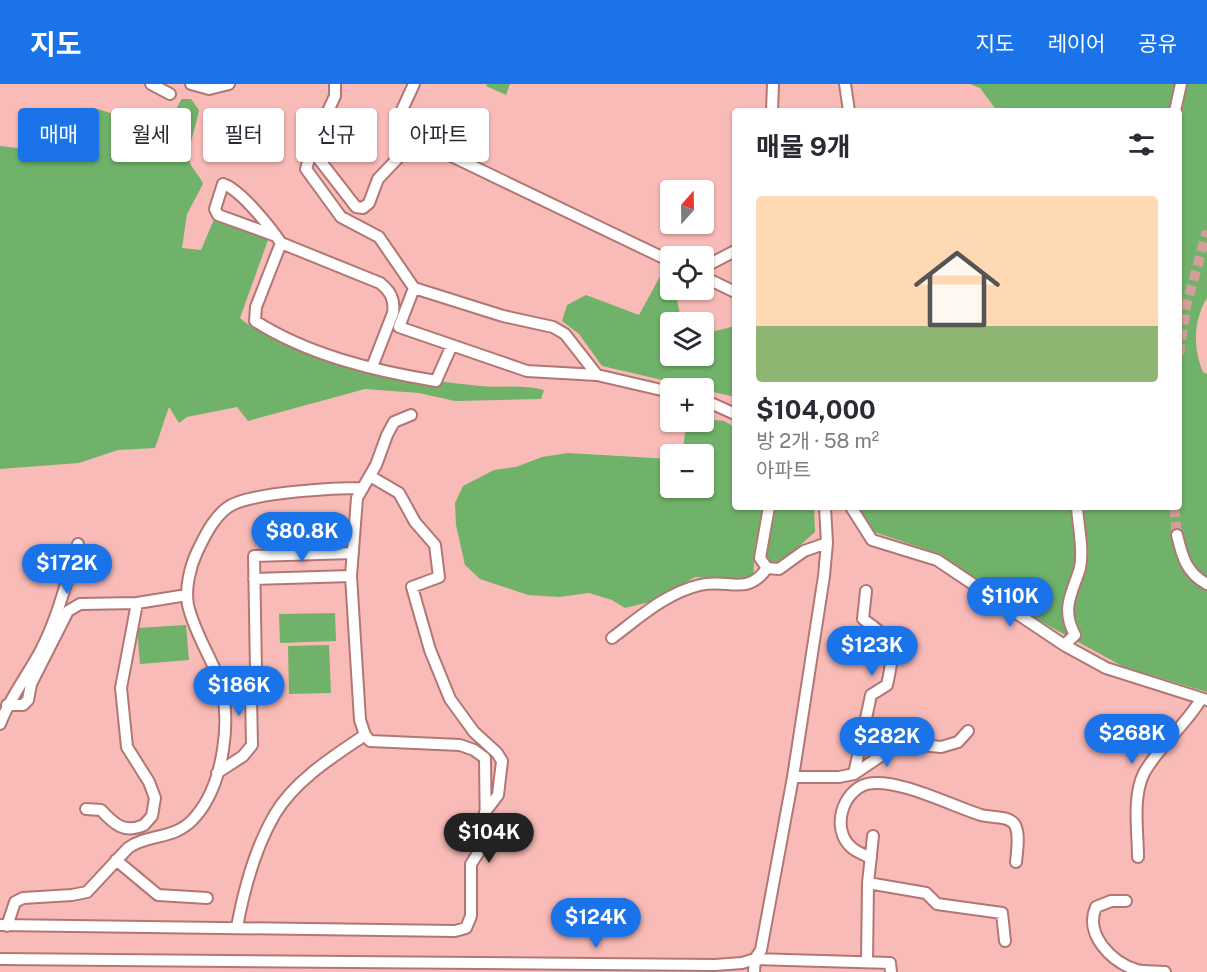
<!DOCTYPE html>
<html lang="ko">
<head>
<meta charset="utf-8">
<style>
	body { margin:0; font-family:"Public Sans","Noto Sans KR",sans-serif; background:#f2f2f3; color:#2b2b33; height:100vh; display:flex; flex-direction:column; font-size:22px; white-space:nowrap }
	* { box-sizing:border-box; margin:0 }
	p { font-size:20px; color:#7c7c81 }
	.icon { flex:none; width:33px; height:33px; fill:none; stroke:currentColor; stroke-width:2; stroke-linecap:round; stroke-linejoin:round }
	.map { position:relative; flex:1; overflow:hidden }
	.drawer { position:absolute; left:732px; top:24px; width:450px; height:402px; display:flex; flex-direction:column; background:#fff; border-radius:6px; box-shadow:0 2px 4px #0004 }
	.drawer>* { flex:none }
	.banner { position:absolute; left:18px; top:24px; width:570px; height:54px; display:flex; gap:12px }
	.needle { width:39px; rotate:20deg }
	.tools { position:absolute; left:660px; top:96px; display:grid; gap:12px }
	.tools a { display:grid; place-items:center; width:54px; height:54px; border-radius:6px; background:#fff; box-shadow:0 2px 4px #0004; font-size:30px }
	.price { position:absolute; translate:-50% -51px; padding:0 14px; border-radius:21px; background:#1a73e8; color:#fff; font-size:20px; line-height:39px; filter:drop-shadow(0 2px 3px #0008) }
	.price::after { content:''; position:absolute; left:50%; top:36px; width:18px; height:14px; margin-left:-9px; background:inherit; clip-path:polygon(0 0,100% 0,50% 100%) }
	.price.current { background:#222; color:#fff }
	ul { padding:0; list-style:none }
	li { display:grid; align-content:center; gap:12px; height:318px; padding:0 24px }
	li+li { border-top:2px solid #e1e1e2 }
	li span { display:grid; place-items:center; height:186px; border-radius:6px; color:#555 }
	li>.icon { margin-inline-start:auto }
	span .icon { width:108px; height:108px; fill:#fffc; stroke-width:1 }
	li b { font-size:26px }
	h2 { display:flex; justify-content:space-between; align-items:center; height:72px; padding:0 24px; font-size:26px }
	.chip { padding:0 21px; border-radius:6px; background:#fff; box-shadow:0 2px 4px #0004; font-size:21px; line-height:54px }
	.chip.current { background:#1a73e8; color:#fff }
	header { display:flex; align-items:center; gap:36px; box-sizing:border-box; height:84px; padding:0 30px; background:#1a73e8; color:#fff }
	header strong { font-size:28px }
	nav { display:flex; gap:33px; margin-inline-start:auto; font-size:21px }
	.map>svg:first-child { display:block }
</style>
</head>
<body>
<header>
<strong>지도</strong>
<nav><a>지도</a><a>레이어</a><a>공유</a></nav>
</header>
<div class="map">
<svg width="1207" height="888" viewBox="0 0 1207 888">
	<rect width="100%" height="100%" fill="#f9bbb7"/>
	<path fill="#70b269" d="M487 0H510L506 11 486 2Z
		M970 0H1207V214C1193 236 1193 265 1203 288L1207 290V608L1124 583 1038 536 925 465 874 448 864 437 858 423H1179V27H997L980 4Z
		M182 15H191L199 26C197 41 186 66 190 79 193 86 200 92 203 100L187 130 182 164 201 166 215 133 246 140 268 156 240 234C260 251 281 258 305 266 363 286 420 296 480 302 501 304 524 300 544 306L541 315 455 317 419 309 365 305 248 337 237 323 187 333 179 339 169 323 155 364 118 366 79 379 0 385V62L26 65 80 60 83 37 94 24C112 29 157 47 172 31 176 27 178 20 182 15Z
		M664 185 670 191V206H675L681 235 687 238H670V272H704V247L707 249 735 242V313L602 282 579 250 562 237 567 221 586 211 639 231Z
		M707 335 724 337 735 343V423H766L755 461 753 497 695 493 654 517 625 524 612 516 589 509 559 513 528 511 480 495 465 481 456 441 455 419 463 402 494 386 516 383 542 373 568 369 670 375V404H704V370H682L686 343 692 338Z
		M774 423H814L815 448 781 478H770L766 469Z
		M335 529 336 557 280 559 279 530Z
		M186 541 189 576 140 580 137 544Z
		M329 561 331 609 289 610 288 562Z"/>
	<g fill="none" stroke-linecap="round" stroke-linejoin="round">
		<path stroke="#d49e9a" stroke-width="10" stroke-dasharray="10 5" stroke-linecap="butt" d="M1179 270 1186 223 1207 147
			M1174 423 1177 451"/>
		<g stroke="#b17775" stroke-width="14">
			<path id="minor" d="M151 0 170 10
				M191 0 209 5 229 0
				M335 0V12L315 55 306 85 341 133 379 153 414 204 503 232 553 243 565 250 597 291
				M414 0 402 26 416 55 670 177
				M845 0 849 27
				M772 27 773 0
				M1175 27 1181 0
				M311 65 356 123 363 124 369 119 378 95 416 55
				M276 152 218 131 215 125 223 100C240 105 271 144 281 159L256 223 255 237C308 271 375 287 436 297L452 261
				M281 159 380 199C390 207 395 215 393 229L372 283
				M704 183 735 167
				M704 193 735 208
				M414 204 399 243 527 287 597 291 670 308
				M704 316 735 330
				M370 392 399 409 415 438 435 461 439 493 412 503 430 566 450 615 474 648 497 669 502 677 498 711 485 728
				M769 423 760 474 767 484 779 485 804 467 827 459
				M851 423 872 456 937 476 1064 561 1106 584 1207 616
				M1177 451C1182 472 1186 489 1207 500
				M254 495 351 492
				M612 554C640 533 666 509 700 501 728 494 747 513 767 484
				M1064 561 1075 551C1060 524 1073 508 1080 484 1084 466 1078 441 1077 423
				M7 621H23L28 616 31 600 68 527 80 520 137 519 187 511
				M0 640C10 613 28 591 41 566 58 533 67 495 78 460
				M217 689 243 672 252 661 251 612 256 587 254 472 353 469
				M854 690 871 611 887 601C895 564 895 557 863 535L866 507
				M793 693H839L854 690 900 659 941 663 958 658 968 647
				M86 725 101 726C114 740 124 750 144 741L152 732 155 714 149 698 127 663 121 604 137 519
				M1138 773C1138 748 1132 713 1144 689 1159 662 1186 641 1201 615
				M871 774C865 771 856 768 851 763 831 745 842 707 867 700 896 693 952 722 981 731 991 734 1009 731 1015 741 1020 751 1017 767 1016 778
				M116 776 158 811 207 814
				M868 799 926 809 937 820 1002 829 1005 857
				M1126 817H1111L1096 823C1084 850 1111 878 1137 886 1145 888 1156 887 1165 888
				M0 841 455 847 466 844 471 832V780L486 757 485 674 474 666 460 661 370 657 365 651 360 636 351 492 357 414 376 381 387 351 394 338 411 331
				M7 842 15 818 23 814 72 811 87 808 128 764C148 749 176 757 196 732 224 699 233 632 218 593 208 568 194 547 188 521 185 504 190 483 197 468 205 451 217 426 236 419 264 408 332 404 363 404
				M237 843C244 805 255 764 275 730 295 696 334 672 365 651
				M0 875 715 881 742 879 755 875 761 866 793 693 824 492 827 459 825 423
				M867 878 868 799 873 752
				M754 888 755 875 890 879 891 888"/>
		</g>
		<use href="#minor" stroke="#fff" stroke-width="10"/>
	</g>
</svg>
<div class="tools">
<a><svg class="needle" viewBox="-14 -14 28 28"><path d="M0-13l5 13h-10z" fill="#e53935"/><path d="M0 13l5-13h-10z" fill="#7c7c81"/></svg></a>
<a><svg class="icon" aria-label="locate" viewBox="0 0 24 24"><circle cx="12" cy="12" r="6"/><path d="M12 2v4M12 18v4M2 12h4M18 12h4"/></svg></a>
<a><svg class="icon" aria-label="layers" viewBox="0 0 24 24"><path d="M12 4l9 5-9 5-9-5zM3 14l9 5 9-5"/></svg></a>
<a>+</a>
<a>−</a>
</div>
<b class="price" style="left:302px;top:479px">$80.8K</b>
<b class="price" style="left:67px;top:511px">$172K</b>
<b class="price" style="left:1010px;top:544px">$110K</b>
<b class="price" style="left:872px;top:593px">$123K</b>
<b class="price" style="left:239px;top:633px">$186K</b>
<b class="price" style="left:1132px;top:681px">$268K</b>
<b class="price" style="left:887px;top:684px">$282K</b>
<b class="price current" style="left:489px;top:780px">$104K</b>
<b class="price" style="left:596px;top:865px">$124K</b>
<div class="banner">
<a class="chip current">매매</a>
<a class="chip">월세</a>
<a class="chip">필터</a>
<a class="chip">신규</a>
<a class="chip">아파트</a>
</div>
<section class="drawer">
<h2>매물 9개<svg class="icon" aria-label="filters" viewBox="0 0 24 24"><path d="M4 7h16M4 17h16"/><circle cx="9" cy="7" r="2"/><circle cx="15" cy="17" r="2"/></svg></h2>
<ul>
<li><span style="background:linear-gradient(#ffd9b3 70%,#8fb573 0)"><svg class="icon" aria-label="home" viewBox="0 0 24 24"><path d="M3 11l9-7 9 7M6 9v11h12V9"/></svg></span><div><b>$104,000</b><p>방 2개 · 58 m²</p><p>아파트</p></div></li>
</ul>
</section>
</div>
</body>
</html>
